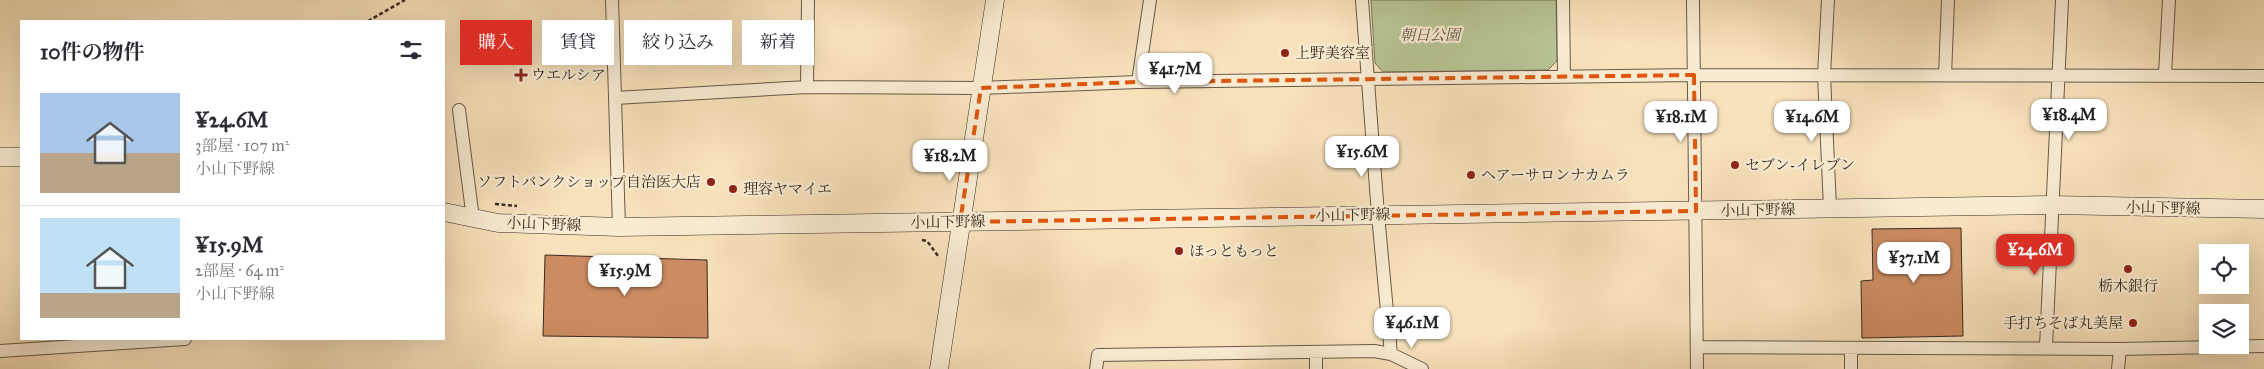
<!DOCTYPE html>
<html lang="ja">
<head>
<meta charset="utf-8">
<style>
	body { margin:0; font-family:"IM FELL Great Primer","Noto Serif JP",serif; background:#f2f2f3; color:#2b2b33; height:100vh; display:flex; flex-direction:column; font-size:19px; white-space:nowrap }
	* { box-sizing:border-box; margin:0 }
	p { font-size:16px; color:#7c7c81 }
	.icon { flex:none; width:28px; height:28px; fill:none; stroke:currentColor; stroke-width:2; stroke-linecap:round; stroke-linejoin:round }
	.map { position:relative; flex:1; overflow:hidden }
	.details { position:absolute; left:20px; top:20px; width:425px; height:320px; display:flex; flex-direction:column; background:#fff; border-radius:0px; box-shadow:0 5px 20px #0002 }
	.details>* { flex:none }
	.top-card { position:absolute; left:460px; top:20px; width:475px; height:45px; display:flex; gap:10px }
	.tools { position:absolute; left:2199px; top:244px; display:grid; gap:10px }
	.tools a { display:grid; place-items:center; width:50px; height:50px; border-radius:0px; background:#fff; box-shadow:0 5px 20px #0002; font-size:25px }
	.price { position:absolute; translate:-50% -42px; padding:0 11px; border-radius:10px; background:#fff; color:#222; font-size:16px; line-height:32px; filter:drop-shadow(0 1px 2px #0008) }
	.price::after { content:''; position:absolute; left:50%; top:30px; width:15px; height:11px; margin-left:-8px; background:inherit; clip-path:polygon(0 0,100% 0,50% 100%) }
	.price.current { background:#d93025; color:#fff }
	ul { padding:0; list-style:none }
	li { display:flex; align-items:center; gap:15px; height:125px; padding:0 20px }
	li+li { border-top:1px solid #e1e1e2 }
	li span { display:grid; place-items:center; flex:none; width:140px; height:100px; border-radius:0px; color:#555 }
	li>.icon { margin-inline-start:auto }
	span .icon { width:60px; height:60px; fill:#fffc; stroke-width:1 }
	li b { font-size:21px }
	h2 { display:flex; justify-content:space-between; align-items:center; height:60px; padding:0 20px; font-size:21px }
	.pill { padding:0 18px; border-radius:0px; background:#fff; box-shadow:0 5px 20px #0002; font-size:18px; line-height:45px }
	.pill.current { background:#d93025; color:#fff }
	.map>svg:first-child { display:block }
</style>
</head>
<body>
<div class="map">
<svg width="2264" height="369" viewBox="0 0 2264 369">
	<rect width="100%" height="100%" fill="#f8e2bc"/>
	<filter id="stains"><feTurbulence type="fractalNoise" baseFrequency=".004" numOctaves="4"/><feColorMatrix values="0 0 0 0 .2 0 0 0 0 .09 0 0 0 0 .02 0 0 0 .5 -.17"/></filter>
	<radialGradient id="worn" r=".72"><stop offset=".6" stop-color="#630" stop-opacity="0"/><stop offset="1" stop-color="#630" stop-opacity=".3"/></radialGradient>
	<path fill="#b8c494" stroke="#78785a" d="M1371 0H1556L1557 61 1548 70 1383 72 1375 63Z"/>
	<path fill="#cc8b61" stroke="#382c21" d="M1961 228 1963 336 1862 338 1861 281 1873 280 1872 229Z
		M545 255 707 260 708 338 543 336Z"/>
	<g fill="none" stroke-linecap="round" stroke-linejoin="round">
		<g stroke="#685a48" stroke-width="14">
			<path id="street" d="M612 0 619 227
				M1362 0 1378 215 1391 354
				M1563 0 1564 76
				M1693 0 1697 369
				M1828 0 1824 75 1830 208
				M2165 74 2169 0
				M1945 75 1948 0
				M1138 82 1150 0
				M807 87 808 0
				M615 98 807 87 981 88 1138 82 1694 75 2264 76
				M459 110 473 219
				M1697 347 2120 349 2264 346
				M2046 347 2062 0
				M1851 348V369
				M0 351 185 339
				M1316 353V369
				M1096 369 1098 355 1374 351 1391 354 1422 369
				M2118 369 2120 349"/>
		</g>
		<g stroke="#382c21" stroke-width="19">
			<path id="secondary" d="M0 157H21
				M444 212 498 223 619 227 2052 205 2264 209
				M939 369 995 0"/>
		</g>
		<path stroke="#382c21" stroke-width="2.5" stroke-dasharray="4 2.5" stroke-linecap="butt" d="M368 21 405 0
			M495 204 517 206
			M922 240 927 241 938 256"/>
		<use href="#street" stroke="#faecd3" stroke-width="12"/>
		<use href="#secondary" stroke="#faecd3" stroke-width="18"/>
	</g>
	<path fill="none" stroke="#df570d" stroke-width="4" stroke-dasharray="10 6" stroke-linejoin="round" d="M1694 75 1696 211 960 222 981 88 1138 82Z"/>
	<g fill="#8f2418" stroke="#faecd3" stroke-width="2">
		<circle cx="1285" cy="53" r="5"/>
		<path d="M518.5 67.5h5v5h5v5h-5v5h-5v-5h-5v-5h5z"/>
		<circle cx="1735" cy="165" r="5"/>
		<circle cx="1471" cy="175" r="5"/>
		<circle cx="711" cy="182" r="5"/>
		<circle cx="733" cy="189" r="5"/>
		<circle cx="1179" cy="251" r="5"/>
		<circle cx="2128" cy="269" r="5"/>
		<circle cx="2133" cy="323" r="5"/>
	</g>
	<g text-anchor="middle" stroke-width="4.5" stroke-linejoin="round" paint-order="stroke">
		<g font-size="15" font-style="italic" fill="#58523e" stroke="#faecd3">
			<text x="1430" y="40">朝日公園</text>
		</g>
		<g font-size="15" fill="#382c21" stroke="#faecd3" text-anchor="start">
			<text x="1295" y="58">上野美容室</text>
			<text x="531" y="80">ウエルシア</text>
			<text x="1745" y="170">セブン-イレブン</text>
			<text x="1481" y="180">ヘアーサロンナカムラ</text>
			<text x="701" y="187" text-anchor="end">ソフトバンクショップ自治医大店</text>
			<text x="743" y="194">理容ヤマイエ</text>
			<text x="1189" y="256">ほっともっと</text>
			<text x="2128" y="291" text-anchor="middle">栃木銀行</text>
			<text x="2123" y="328" text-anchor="end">手打ちそば丸美屋</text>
		</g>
		<g font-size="15" fill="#382c21" stroke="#faecd3">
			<text transform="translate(2163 208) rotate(1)" y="5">小山下野線</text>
			<text transform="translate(1758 210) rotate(-1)" y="5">小山下野線</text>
			<text transform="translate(1353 215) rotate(-1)" y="5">小山下野線</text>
			<text transform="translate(948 222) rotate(-1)" y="5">小山下野線</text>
			<text transform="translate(544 224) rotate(2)" y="5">小山下野線</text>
		</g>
	</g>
	<rect width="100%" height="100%" filter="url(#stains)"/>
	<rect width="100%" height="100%" fill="url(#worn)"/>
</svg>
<div class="tools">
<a><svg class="icon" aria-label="locate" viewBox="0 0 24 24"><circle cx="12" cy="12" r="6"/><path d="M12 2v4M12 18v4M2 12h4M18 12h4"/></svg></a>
<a><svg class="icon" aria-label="layers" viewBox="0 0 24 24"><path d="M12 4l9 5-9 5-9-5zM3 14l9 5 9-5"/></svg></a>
</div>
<b class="price" style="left:1175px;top:95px">¥41.7M</b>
<b class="price" style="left:2069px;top:141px">¥18.4M</b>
<b class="price" style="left:1681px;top:143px">¥18.1M</b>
<b class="price" style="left:1812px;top:143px">¥14.6M</b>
<b class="price" style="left:1362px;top:178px">¥15.6M</b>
<b class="price" style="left:950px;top:182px">¥18.2M</b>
<b class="price current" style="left:2035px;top:276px">¥24.6M</b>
<b class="price" style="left:1914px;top:284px">¥37.1M</b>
<b class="price" style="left:625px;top:297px">¥15.9M</b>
<b class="price" style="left:1412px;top:349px">¥46.1M</b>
<div class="top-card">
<a class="pill current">購入</a>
<a class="pill">賃貸</a>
<a class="pill">絞り込み</a>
<a class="pill">新着</a>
</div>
<section class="details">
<h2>10件の物件<svg class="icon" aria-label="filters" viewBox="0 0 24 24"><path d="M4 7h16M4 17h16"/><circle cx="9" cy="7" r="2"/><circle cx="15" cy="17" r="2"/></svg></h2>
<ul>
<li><span style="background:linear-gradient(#a9c7e8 60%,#b9a48a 0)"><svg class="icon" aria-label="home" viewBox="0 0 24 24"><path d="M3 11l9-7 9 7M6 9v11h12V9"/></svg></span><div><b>¥24.6M</b><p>3部屋 · 107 m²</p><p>小山下野線</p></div></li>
<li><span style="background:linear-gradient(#bfe0f5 75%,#b9a48a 0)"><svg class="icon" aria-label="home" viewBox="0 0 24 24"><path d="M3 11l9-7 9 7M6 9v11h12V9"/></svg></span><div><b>¥15.9M</b><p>2部屋 · 64 m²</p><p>小山下野線</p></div></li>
</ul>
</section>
</div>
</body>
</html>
